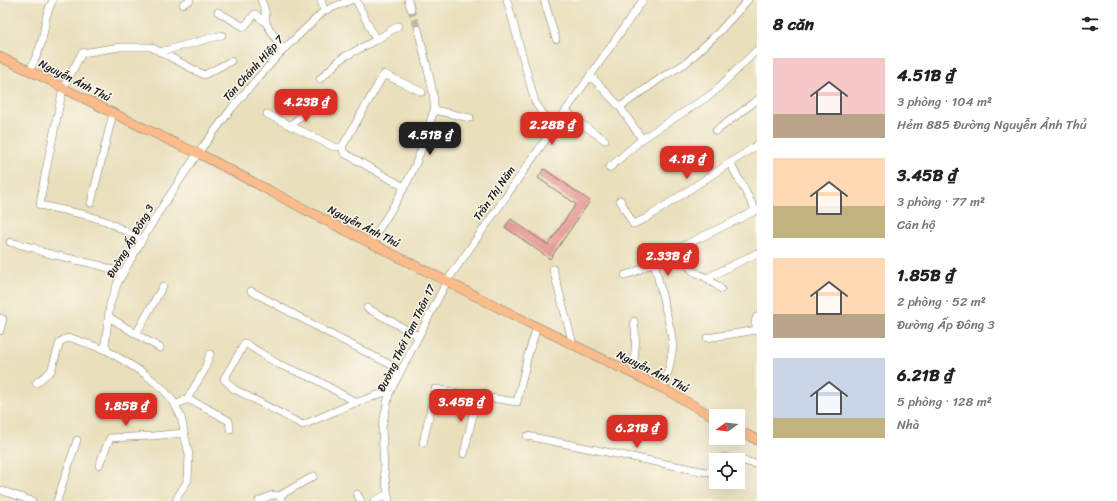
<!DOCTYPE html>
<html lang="vi">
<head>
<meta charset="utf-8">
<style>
	body { margin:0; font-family:Sriracha,sans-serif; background:#f6f6f6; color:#222; height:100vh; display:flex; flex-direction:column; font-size:15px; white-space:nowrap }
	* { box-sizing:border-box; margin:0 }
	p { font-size:13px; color:#767676 }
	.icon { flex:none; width:22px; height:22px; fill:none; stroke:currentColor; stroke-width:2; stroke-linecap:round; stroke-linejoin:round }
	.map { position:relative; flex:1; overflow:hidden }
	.details { display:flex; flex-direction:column; background:#fff; width:360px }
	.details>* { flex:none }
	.needle { width:26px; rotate:255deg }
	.fabs { position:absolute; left:709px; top:409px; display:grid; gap:8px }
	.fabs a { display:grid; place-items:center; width:36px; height:36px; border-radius:0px; background:#fff; box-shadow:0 4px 16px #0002; font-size:20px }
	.price { position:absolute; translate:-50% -34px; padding:0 9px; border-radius:8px; background:#d93025; color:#fff; font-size:13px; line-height:26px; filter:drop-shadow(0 1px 2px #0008) }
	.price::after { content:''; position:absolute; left:50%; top:24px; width:12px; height:9px; margin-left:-6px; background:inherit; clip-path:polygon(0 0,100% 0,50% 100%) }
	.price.current { background:#222; color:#fff }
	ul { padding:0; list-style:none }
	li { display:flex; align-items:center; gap:12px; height:100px; padding:0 16px }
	li span { display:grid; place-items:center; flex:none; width:112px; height:80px; border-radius:0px; color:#555 }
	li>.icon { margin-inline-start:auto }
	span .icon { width:48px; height:48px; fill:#fffc; stroke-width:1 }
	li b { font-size:17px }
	h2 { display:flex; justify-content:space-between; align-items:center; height:48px; padding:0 16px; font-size:17px }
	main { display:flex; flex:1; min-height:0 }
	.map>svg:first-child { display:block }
</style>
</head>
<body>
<main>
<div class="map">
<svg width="757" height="501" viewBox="0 0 757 501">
	<rect width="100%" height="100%" fill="#fbf7ec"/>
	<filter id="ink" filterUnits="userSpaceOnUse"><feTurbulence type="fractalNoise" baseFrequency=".025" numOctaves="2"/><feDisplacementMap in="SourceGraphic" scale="8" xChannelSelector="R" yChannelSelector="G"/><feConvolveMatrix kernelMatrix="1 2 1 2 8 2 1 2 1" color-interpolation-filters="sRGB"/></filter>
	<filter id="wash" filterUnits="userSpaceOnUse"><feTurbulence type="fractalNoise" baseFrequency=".012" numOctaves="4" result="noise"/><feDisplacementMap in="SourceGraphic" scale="16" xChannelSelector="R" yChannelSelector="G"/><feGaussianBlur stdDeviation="0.9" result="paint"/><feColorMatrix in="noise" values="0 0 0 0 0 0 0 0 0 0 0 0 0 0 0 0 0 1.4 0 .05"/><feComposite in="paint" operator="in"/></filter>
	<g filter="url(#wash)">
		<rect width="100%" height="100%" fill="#e9dfbb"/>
		<g id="blocks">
			<path fill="#e38a8a" d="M544 169 590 201 550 259 505 227 511 219 548 245 576 204 538 178Z"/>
		</g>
	</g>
	<g filter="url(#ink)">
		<use href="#blocks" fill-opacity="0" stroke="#827e6c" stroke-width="1"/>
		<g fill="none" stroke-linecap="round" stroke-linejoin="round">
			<path stroke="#c0b89b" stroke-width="7" stroke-dasharray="7 3.5" stroke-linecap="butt" d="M411 9 418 29"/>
			<g stroke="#827e6c" stroke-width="8">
				<path id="minor" d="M261 0 265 10 266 23 283 50
					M408 0 411 9
					M507 0 535 102 543 114 556 124
					M544 0 556 39
					M183 4 190 0
					M324 11 351 0
					M218 12 244 27 255 14 266 23
					M376 40 398 26
					M160 52 222 35
					M30 71C34 61 39 51 42 41 45 26 45 14 53 0
					M590 75 620 107 642 139 712 94 757 50
					M320 79 342 58 376 40 356 0
					M620 107 664 76 686 63 718 33 748 0
					M434 110 470 118
					M566 110 574 119 605 140
					M267 114 334 147H342
					M290 126 327 93
					M716 131 757 100
					M730 163 756 211
					M609 168 642 139
					M404 187 344 153 342 147 384 74 422 92
					M620 200 633 224 645 219 757 145
					M91 203 113 113
					M142 240 108 222 86 215 40 205 44 180 63 88 82 53 120 47H151L204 75 231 61
					M10 242 34 248 42 252 102 266 123 274
					M370 243C384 221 400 198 411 174 421 154 427 132 434 110 435 100 432 89 430 79 426 62 422 45 418 29
					M686 261C690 273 699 273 708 279 713 282 717 286 721 289
					M553 269 573 344
					M625 275 635 272 654 262
					M707 278 757 253
					M251 291 334 336 401 370
					M367 308 418 336
					M109 317 136 334 163 286
					M757 317 755 321 757 330
					M0 318 3 319 0 331
					M136 334 160 348
					M707 338 757 330
					M632 374C635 355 637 339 634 321
					M36 383 51 371 60 342 65 339 71 338 108 351
					M662 388 669 369 673 347 671 332 654 262 679 248 757 210
					M187 399 204 371 210 354
					M357 403 315 379 278 364 245 343 224 379 234 389 303 425 347 406 391 390
					M175 405 184 401 187 399 203 406 229 421 230 429
					M527 436 706 472 713 471 716 463
					M423 443 435 389 517 402 528 355 537 327
					M464 454 477 396
					M717 460 723 457 736 460
					M738 460 757 464
					M99 465 110 438 152 436 184 433
					M0 490 32 501
					M357 494 361 501
					M57 501 77 440
					M176 501 178 496 188 480 189 455 181 417 173 401 163 389 145 374 108 351 105 344 110 304 118 282 142 240 160 210 198 153 232 108 257 79 285 48 324 11 321 0
					M259 501C266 498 272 493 279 496
					M282 501 279 496 314 476
					M374 501 388 494
					M389 501 384 471 382 428 389 394 447 281 643 0"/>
			</g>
			<g stroke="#827e6c" stroke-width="10">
				<path id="major" d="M0 57 51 81 63 88 113 113 181 146 198 153 323 219 537 327 662 388 716 418
					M738 430 757 440"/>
			</g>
			<use href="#minor" stroke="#fff" stroke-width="7"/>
			<use href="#major" stroke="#fabc8b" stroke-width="9"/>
		</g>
	</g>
	<g text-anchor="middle" stroke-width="3" stroke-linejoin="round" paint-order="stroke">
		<g font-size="11" fill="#1c1c1c" stroke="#fbf7ec">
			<text transform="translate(253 68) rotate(-48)" y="4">Tân Chánh Hiệp 7</text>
			<text transform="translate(75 80) rotate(27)" y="4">Nguyễn Ảnh Thủ</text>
			<text transform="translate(494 193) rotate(-55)" y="4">Trần Thị Năm</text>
			<text transform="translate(364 226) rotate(27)" y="4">Nguyễn Ảnh Thủ</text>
			<text transform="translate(130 241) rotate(-60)" y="4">Đường Ấp Đông 3</text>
			<text transform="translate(406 338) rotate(-64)" y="4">Đường Thới Tam Thôn 17</text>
			<text transform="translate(653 371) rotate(27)" y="4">Nguyễn Ảnh Thủ</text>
		</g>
	</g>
</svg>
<div class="fabs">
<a><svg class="needle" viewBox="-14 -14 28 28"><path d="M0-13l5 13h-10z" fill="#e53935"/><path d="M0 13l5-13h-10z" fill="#767676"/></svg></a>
<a><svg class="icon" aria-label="locate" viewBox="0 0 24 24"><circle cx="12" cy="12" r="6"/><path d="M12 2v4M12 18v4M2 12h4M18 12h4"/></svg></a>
</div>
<b class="price" style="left:306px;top:123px">4.23B ₫</b>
<b class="price" style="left:552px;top:146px">2.28B ₫</b>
<b class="price current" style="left:430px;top:156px">4.51B ₫</b>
<b class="price" style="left:687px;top:180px">4.1B ₫</b>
<b class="price" style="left:668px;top:277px">2.33B ₫</b>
<b class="price" style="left:461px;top:423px">3.45B ₫</b>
<b class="price" style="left:126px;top:427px">1.85B ₫</b>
<b class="price" style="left:637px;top:449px">6.21B ₫</b>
</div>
<section class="details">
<h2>8 căn<svg class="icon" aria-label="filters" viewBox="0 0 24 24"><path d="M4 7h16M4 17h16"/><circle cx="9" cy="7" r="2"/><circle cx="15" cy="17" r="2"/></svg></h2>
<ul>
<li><span style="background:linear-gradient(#f6c9c9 70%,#b9a48a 0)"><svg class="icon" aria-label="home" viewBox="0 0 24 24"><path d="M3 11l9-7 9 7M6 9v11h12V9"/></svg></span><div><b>4.51B ₫</b><p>3 phòng · 104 m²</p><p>Hẻm 885 Đường Nguyễn Ảnh Thủ</p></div></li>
<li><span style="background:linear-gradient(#ffd9b3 60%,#c2b280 0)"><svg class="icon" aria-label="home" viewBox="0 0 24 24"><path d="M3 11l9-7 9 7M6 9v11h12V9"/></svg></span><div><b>3.45B ₫</b><p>3 phòng · 77 m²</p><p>Căn hộ</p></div></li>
<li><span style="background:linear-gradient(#ffd9b3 70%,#b9a48a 0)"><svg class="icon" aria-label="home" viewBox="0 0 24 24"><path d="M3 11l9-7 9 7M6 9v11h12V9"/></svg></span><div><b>1.85B ₫</b><p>2 phòng · 52 m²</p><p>Đường Ấp Đông 3</p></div></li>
<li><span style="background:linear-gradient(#c9d6e8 75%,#c2b280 0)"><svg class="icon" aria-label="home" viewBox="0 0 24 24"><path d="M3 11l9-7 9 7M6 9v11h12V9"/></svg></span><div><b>6.21B ₫</b><p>5 phòng · 128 m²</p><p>Nhà</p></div></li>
</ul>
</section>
</main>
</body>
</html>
